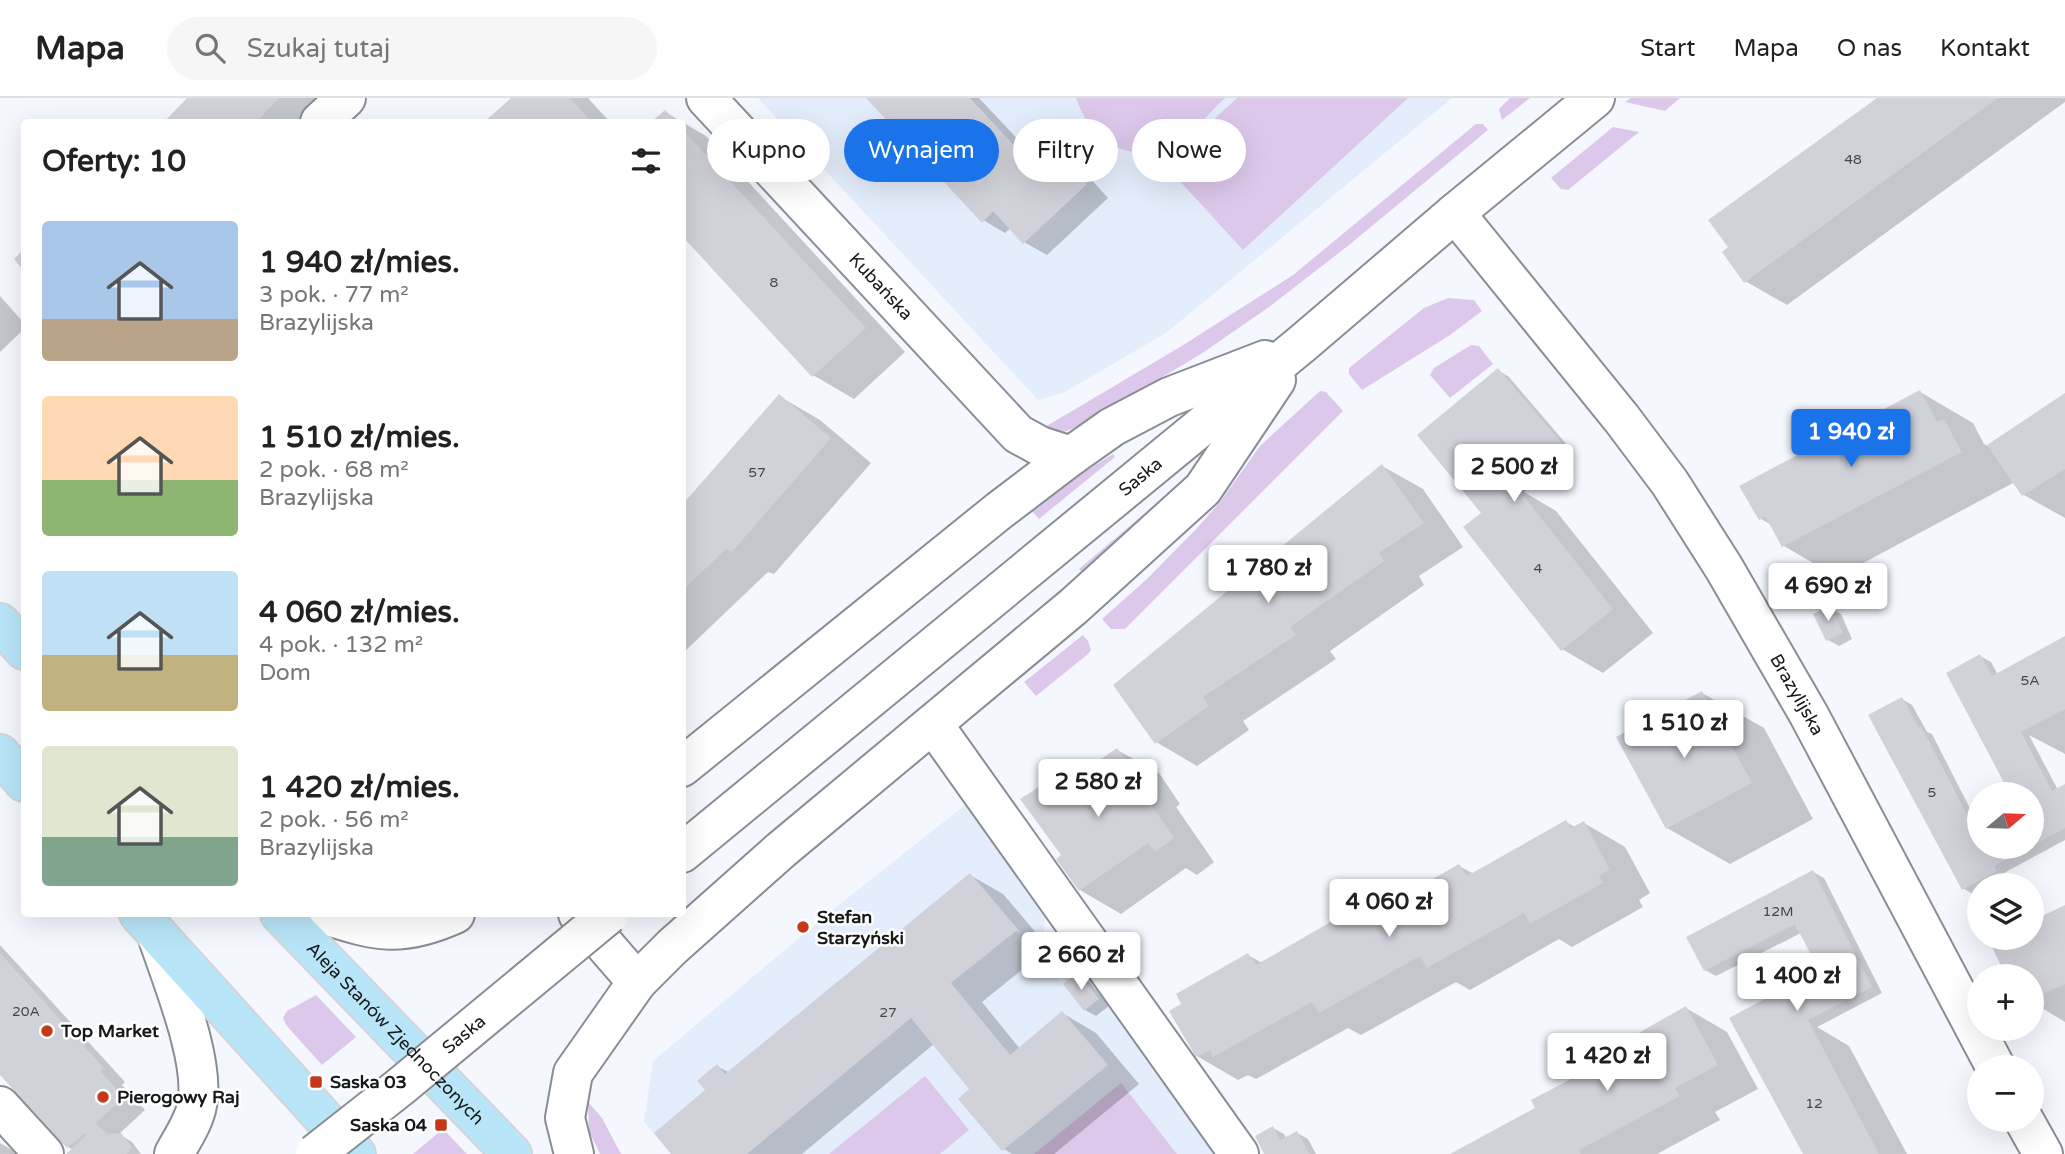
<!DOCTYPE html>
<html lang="pl">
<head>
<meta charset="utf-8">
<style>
	body { margin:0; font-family:"Varela Round",sans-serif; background:#f6f6f6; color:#222; height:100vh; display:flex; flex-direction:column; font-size:26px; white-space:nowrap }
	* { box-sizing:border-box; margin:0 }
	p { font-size:23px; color:#767676 }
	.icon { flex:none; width:38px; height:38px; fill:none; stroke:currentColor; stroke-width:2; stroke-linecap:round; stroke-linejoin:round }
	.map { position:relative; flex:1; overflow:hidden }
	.details { position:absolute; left:21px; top:21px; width:665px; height:798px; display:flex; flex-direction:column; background:#fff; border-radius:7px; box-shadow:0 7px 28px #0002 }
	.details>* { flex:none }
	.banner { position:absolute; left:707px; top:21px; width:665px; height:63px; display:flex; gap:14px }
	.needle { width:46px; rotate:71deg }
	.buttons { position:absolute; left:1967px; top:684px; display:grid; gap:14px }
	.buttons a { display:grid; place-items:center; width:77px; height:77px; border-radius:50%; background:#fff; box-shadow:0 7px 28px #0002; font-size:35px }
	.price { position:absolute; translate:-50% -60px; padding:0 16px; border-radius:7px; background:#fff; color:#222; font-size:23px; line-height:46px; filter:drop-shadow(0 2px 4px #0008) }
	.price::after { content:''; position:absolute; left:50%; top:42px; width:21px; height:16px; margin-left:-10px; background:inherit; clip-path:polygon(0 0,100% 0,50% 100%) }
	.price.active { background:#1a73e8; color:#fff }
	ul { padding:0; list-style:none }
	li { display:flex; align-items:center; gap:21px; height:175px; padding:0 21px }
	li span { display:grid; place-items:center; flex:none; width:196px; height:140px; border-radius:7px; color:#555 }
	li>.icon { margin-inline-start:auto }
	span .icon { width:84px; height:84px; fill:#fffc; stroke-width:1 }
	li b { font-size:30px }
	h2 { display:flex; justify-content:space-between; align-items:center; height:84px; padding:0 21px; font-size:30px }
	.pill { padding:0 24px; border-radius:32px; background:#fff; box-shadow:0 7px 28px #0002; font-size:24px; line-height:63px }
	.pill.active { background:#1a73e8; color:#fff }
	header { display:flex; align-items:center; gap:42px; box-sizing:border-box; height:98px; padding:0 35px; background:#fff; border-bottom:2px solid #e0e0e0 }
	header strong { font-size:33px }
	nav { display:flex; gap:38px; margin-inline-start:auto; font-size:24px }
	.search { width:490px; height:63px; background:#f6f6f6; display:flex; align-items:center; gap:18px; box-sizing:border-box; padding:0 24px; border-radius:38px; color:#767676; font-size:26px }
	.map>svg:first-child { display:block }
</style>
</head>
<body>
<header>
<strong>Mapa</strong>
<div class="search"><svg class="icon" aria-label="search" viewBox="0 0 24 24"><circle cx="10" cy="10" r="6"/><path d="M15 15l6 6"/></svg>Szukaj tutaj</div>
<nav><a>Start</a><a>Mapa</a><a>O nas</a><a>Kontakt</a></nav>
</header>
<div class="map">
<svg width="2065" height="1056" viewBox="0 0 2065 1056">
	<rect width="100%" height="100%" fill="#f4f8fe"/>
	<path fill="#e4edfb" d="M758 0H1452L1166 235 1063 295 1038 302Z
		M970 703 1045 816 1044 835 1035 851 1061 884 1083 866 1217 1056H671L644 1024 653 963 830 814Z"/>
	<path fill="#dcc8eb" d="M1076 0H1225C1210 14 1195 33 1178 44 1133 70 1091 45 1076 0Z
		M1237 0H1408L1243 152 1165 67Z
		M1510 0H1530L1502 22 1499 11Z
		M1631 0H1680L1665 13 1625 4Z
		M1476 26H1483L1488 32 1349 147 1269 209 1201 256 1084 326 1064 334 1045 329 1180 249 1293 177Z
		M1613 29 1639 34 1568 92 1561 91 1551 80Z
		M1448 200 1474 202 1482 213 1450 237 1362 292 1349 276V270L1424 210Z
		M1471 247 1479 248 1493 266 1450 300 1430 277 1434 270Z
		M1320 293 1326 294 1343 313 1125 531H1111L1102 521 1147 481 1198 429 1220 404 1260 348Z
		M1113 356 1115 359 1039 421 1031 412 1070 383Z
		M1171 393 1173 395 1086 480 1079 471Z
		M1083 537 1088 543 1091 552 1088 556 1036 598 1024 584Z
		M316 897 356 939 322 967 286 927 283 920 287 913Z
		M925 978 969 1032 940 1056H829Z
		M1121 985 1177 1056H1034Z
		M588 1004 602 1020 621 1056H600L589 1033Z
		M443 1031 467 1056H413Z"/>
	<path fill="#0003" d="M189 0H348L319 24H167Z
		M513 0H588L610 24H486Z
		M868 0H979L1042 67 1056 54 1078 67 1108 100 1047 157 1024 144 1011 130 1005 135 983 122Z
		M1880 0H2065V4L1787 207 1745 183Z
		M665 14 706 38 905 254 854 301 813 277 682 135V24H654Z
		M0 198 24 225V231L0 254Z
		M1498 272 1509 279 1573 354 1524 394 1556 413 1653 535 1603 575 1562 551 1483 415Z
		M1920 294 1973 325 1984 346 1988 348 2065 297V420L2024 397 2015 384 1837 479 1784 448 1772 427 1761 421Z
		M779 298 820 322 871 365 774 476 768 474 682 556V410Z
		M1382 368 1423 391 1463 449 1419 478 1424 487 1330 553 1336 561 1243 623 1249 632 1197 668 1156 644Z
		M1830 510 1841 516 1852 541 1839 548 1828 542Z
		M2065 540V656L2029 637 2058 692 2065 688V742L2004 775 2007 780 1992 788H1979V794L1974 797 1963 790 1902 601 1912 607 1927 634 1932 636 1979 728V749H2032V696H2011L1948 575 1980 558 1991 564 1998 577Z
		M1702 595 1764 630 1813 721 1730 766 1667 730Z
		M1117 652 1159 675 1180 706 1176 709 1214 764 1197 777 1186 770 1121 816 1080 792 1063 758 1042 689 1054 696Z
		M1566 724 1575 729 1584 725 1625 749 1650 795 1639 802 1643 809 1572 849 1559 841 1470 892 1456 884 1361 937 1348 930 1256 981 1248 977 1238 982 1197 958 1248 857 1262 865 1353 813 1366 821 1459 768 1474 776Z
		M1813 774 1824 780 1882 895 1817 929 1849 948 1907 1056H1805L1749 954 1822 873 1801 835 1716 878 1705 872Z
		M970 777 1003 796 1049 850 982 904 1020 951 1064 916 1096 935 1139 986 1054 1056H1012L1004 1051 972 991 934 946 802 1056H673L707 992 717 968 730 975Z
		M2065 809V924L2032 904V878H2013L2006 875 2000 840H2032V825Z
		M0 847 125 984 122 987 145 1012 119 1036 132 1044 141 1056H69L73 1052 68 1049 0 974Z
		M1078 877 1089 883 1109 908 1096 918 1085 912Z
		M1686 910 1727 934 1758 991 1715 1014 1720 1022 1657 1056H1454L1538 1011 1634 950Z
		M1273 1030 1284 1036 1286 1040 1297 1035 1308 1041 1316 1056H1266Z
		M0 1045 19 1056H0Z"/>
	<path fill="#d1d2d9" d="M187 0H279L256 24H164Z
		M511 0H570L592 24H484Z
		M866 0H970L1036 71 1055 52 1087 86 1023 146 993 113 982 125Z
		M1877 0H1998L1744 185 1722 154 1728 149 1708 122Z
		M665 12 677 24H651Z
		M682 31 866 230 812 279 682 138Z
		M24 151V173L14 161Z
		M1498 270 1563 347 1515 387 1613 511 1561 553 1463 429 1481 415 1417 337Z
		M1920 292 1937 324 1944 321 1962 354 1782 449 1765 418 1759 422 1739 388Z
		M2065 295V371L2022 398 1987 347Z
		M779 296 831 340 732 454 726 451 682 493V407Z
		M1382 366 1424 425 1379 455 1384 463 1290 529 1296 537 1203 599 1209 608 1155 646 1113 587Z
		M1830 508 1843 535 1826 543 1813 516Z
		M2065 538V611L2021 634 2052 693 2065 686V730L2032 748V696H2010L1946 575 1980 556 1992 578Z
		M1702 593 1752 685 1666 731 1616 639Z
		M1902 599 1919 630 1921 628 1979 740V749H2030L1994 768 1997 773 1962 792 1868 617Z
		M1117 650 1140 682 1136 685 1174 740 1155 754 1148 745 1079 793 1056 761 1061 757 1020 701 1042 687 1049 697Z
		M1566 722 1571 730 1584 723 1610 772 1599 778 1603 785 1530 826 1524 815 1427 870 1420 858 1319 915 1312 904 1213 959 1210 952 1196 959 1169 913 1181 906 1176 896 1248 855 1256 867 1353 811 1360 823 1459 766 1467 778Z
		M1813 772 1872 889 1808 922 1879 1056H1803L1729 920 1819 872 1795 826 1704 873 1686 839Z
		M970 775 1021 835 1016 833 951 885 1010 957 1062 913 1108 967 1002 1053 958 1001 969 991 911 920 747 1056H671L654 1035 705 992 697 983 717 966 725 976Z
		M2065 807V886L2032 901V878H2015L2013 873 2005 876 1989 843 1996 840H2032V823Z
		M0 855 104 970 100 973 124 999 96 1025 107 1036 121 1035 132 1049 127 1056H66L87 1037 85 1035 67 1050 0 977Z
		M1078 875 1099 901 1084 913 1063 886Z
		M1686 908 1718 967 1675 990 1680 998 1579 1052 1581 1056H1450L1535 1010 1531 1002 1632 949 1628 941Z
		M1273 1028 1280 1042 1297 1033 1310 1056H1264L1255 1038Z"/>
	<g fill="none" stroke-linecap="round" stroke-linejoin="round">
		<g stroke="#898e94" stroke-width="42">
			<g id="minor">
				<path id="s1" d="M706 0 1018 336 1040 348 1071 358"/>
				<path d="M320 24 346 0"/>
				<path id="s2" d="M1455 115 1622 321 1670 385 1724 470 1809 617 1996 970"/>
				<path d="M933 626 1239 1056"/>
				<path d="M682 669 1000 412 1071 358 1112 329 1169 299 1265 262"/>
				<path id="s3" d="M682 755 1303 245 1455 115 1595 0"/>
				<path d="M323 816C377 834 401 840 455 816"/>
				<path d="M578 816 637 884"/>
				<path d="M157 837C171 880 206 963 197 1007 194 1024 182 1041 174 1056"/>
				<path d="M0 1008 44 1056"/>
				<path d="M2024 1022 2043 1056"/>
				<path d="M574 1056 565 1020 573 975 637 884 672 849 781 752 1074 508 1203 391 1276 282"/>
			</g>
		</g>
		<g stroke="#d5d5d6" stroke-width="42">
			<g id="major">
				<path d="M0 525 24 552"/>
				<path d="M0 656 24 684"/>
				<path d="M139 816 356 1056"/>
				<path id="s4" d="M280 816 512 1056"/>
			</g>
		</g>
		<use href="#minor" stroke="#fff" stroke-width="38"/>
		<use href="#major" stroke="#b9e5f9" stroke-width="38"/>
		<g stroke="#898e94" stroke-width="42" stroke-linecap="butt">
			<g id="minor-bridge">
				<path id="s5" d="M315 1056 400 989 609 816"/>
			</g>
		</g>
		<use href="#minor-bridge" stroke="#fff" stroke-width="38"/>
	</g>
	<g fill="#c3391a" stroke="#fff" stroke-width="2.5">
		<circle cx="803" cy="829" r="7"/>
		<circle cx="47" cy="933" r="7"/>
		<rect x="309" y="977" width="14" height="14" rx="3.5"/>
		<circle cx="103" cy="999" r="7"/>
		<rect x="434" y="1020" width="14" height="14" rx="3.5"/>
	</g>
	<g text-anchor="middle" stroke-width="5" stroke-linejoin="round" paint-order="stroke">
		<g font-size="14" fill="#45464a">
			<text x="1853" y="66">48</text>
			<text x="774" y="189">8</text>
			<text x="757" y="379">57</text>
			<text x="1538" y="475">4</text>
			<text x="2030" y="587">5A</text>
			<text x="1932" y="699">5</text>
			<text x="1778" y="818">12M</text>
			<text x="26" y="918">20A</text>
			<text x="888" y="919">27</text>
			<text x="1814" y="1010">12</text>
		</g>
		<g font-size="18" fill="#16181a" stroke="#fff">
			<text dy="6" stroke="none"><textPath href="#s1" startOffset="257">Kubańska</textPath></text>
			<text dy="6" stroke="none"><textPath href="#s3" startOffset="593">Saska</textPath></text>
			<text dy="6" stroke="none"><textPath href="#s2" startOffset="592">Brazylijska</textPath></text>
			<text dy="6" stroke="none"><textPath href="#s4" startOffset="166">Aleja Stanów Zjednoczonych</textPath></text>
			<text dy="6" stroke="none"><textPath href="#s5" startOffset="191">Saska</textPath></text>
		</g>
		<g font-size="18" font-weight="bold" fill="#16181a" stroke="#fff" text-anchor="start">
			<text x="817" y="825">Stefan<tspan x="817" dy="21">Starzyński</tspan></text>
			<text x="61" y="939">Top Market</text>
			<text x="330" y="990">Saska 03</text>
			<text x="117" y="1005">Pierogowy Raj</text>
			<text x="427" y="1033" text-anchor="end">Saska 04</text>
		</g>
	</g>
</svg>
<div class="buttons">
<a><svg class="needle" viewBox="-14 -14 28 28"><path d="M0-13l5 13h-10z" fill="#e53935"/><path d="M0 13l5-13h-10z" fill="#767676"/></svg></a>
<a><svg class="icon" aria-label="layers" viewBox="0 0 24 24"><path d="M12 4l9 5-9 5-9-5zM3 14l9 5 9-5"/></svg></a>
<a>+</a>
<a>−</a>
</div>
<b class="price active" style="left:1851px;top:371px">1 940 zł</b>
<b class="price" style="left:1514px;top:406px">2 500 zł</b>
<b class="price" style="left:1268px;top:507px">1 780 zł</b>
<b class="price" style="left:1828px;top:525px">4 690 zł</b>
<b class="price" style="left:1684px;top:662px">1 510 zł</b>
<b class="price" style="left:1098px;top:721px">2 580 zł</b>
<b class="price" style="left:1389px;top:841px">4 060 zł</b>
<b class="price" style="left:1081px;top:894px">2 660 zł</b>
<b class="price" style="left:1797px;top:915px">1 400 zł</b>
<b class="price" style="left:1607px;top:995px">1 420 zł</b>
<div class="banner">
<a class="pill">Kupno</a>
<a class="pill active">Wynajem</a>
<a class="pill">Filtry</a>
<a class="pill">Nowe</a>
</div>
<section class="details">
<h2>Oferty: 10<svg class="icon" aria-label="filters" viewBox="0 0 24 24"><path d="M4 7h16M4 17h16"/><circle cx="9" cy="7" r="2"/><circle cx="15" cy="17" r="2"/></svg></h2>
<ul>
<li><span style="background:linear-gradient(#a9c7e8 70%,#b9a48a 0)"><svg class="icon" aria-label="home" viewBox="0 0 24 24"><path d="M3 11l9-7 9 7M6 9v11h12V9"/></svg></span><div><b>1 940 zł/mies.</b><p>3 pok. · 77 m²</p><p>Brazylijska</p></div></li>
<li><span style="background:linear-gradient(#ffd9b3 60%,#8fb573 0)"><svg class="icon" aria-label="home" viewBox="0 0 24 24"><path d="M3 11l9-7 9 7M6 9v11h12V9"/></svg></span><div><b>1 510 zł/mies.</b><p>2 pok. · 68 m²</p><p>Brazylijska</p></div></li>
<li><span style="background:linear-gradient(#bfe0f5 60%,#c2b280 0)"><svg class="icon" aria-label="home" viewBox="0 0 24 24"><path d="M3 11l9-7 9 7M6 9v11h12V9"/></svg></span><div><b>4 060 zł/mies.</b><p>4 pok. · 132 m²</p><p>Dom</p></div></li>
<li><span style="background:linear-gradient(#dfe7d0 65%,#7fa58c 0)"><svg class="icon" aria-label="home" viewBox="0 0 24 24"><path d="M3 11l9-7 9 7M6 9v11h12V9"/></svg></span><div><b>1 420 zł/mies.</b><p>2 pok. · 56 m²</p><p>Brazylijska</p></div></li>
</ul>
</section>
</div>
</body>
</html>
